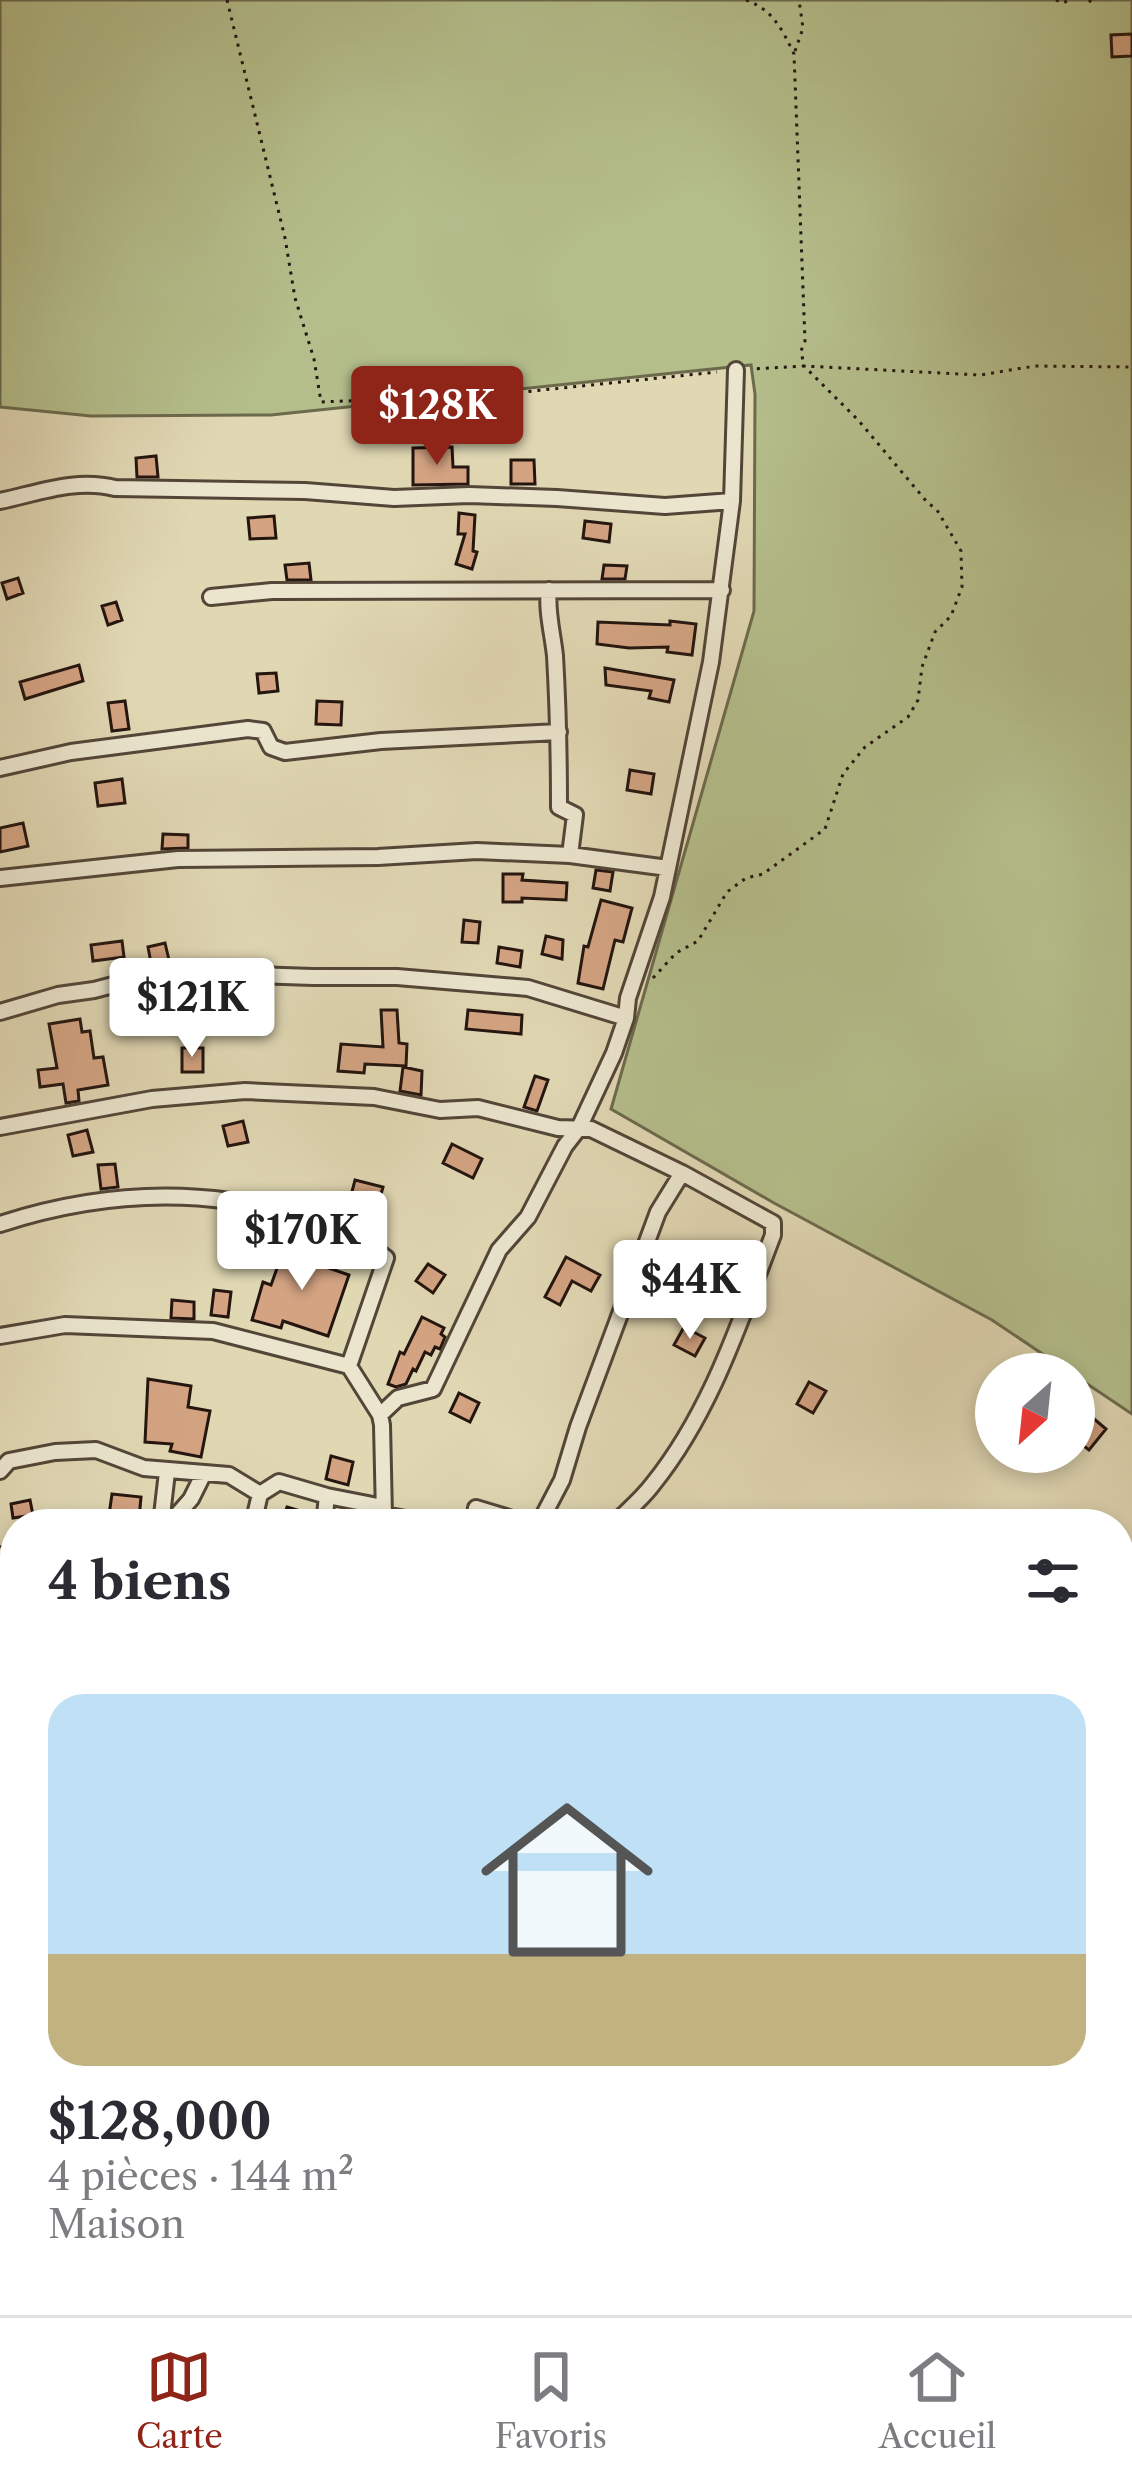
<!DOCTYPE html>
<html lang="fr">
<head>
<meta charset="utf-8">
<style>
	body { margin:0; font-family:"Libre Caslon Text",serif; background:#f7f7f7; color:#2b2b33; height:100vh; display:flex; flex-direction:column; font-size:45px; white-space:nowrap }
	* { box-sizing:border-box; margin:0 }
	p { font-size:39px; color:#7c7c81 }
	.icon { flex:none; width:66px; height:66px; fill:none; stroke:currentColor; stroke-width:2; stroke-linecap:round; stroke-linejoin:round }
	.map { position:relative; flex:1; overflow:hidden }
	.panel { position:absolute; left:0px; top:1509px; width:1134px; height:807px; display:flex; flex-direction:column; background:#fff; border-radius:48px 48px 0 0; box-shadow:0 6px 18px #0003 }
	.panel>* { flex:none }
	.needle { width:78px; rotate:207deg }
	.controls { position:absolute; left:975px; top:1353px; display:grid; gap:24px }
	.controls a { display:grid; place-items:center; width:120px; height:120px; border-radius:50%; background:#fff; box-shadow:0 6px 18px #0003; font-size:60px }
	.price { position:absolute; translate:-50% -102px; padding:0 27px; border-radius:12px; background:#fff; color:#222; font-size:39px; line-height:78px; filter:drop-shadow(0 3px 6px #0008) }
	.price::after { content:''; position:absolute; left:50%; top:72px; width:36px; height:27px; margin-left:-18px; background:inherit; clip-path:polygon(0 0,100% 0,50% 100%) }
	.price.selected { background:#8f2418; color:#fff }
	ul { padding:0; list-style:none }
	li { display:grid; align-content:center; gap:24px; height:636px; padding:0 48px }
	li+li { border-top:3px solid #e1e1e2 }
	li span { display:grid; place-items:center; height:372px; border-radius:36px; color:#555 }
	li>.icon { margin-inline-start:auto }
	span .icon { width:216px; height:216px; fill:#fffc; stroke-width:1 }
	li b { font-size:51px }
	h2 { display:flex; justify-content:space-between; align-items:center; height:144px; padding:0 48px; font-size:51px }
	.tab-bar { display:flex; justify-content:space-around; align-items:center; height:168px; border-top:3px solid #e1e1e2; background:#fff; font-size:33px; color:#7c7c81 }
	.tab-bar a { display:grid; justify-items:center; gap:6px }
	.tab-bar .selected { color:#8f2418 }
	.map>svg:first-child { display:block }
</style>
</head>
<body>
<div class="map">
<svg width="1132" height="2315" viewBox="0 0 1132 2315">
	<rect width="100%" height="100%" fill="#e0d7b3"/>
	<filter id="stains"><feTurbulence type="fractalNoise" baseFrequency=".00167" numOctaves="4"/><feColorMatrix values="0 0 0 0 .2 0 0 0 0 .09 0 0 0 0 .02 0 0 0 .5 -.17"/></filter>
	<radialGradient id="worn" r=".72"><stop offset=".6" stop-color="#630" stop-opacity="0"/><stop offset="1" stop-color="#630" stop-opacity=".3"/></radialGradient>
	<path fill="#b4be8b" stroke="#6c6a4d" stroke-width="3" d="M0 0H1132V1414L992 1320 774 1203 611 1109 754 611 755 394 751 365 271 415 91 416 0 407Z
		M1119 1735 1132 1742V2315H507L543 2301H1119Z"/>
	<path fill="#d3a382" stroke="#24150f" stroke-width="3" d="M1132 34V56L1112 57 1111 35Z
		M452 447 453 467H468V484L413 485V448Z
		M156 456 158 477H137L136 458Z
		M511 460H534L535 484H511Z
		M459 513 475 515 473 551 477 552 472 569 456 564 465 534H458Z
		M274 516 276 538 250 539 248 518Z
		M585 521 611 524 609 542 583 538Z
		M309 563 311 580H287L285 565Z
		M604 565 627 566 625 579H602Z
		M18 578 23 593 7 599 2 583Z
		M116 602 122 620 108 625 102 606Z
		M670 621 696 624 692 655 667 652 668 647 629 648 597 644 598 622 670 625Z
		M79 665 83 681 25 699 20 682Z
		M605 668 674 680 669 702 649 698 651 691 606 685Z
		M276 673 278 691 259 693 257 674Z
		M125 701 129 729 112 731 108 703Z
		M317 701 342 702 341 725 316 724Z
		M630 770 654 774 651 794 627 790Z
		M122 779 125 803 98 806 95 783Z
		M23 823 28 846 0 852V828Z
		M163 834 188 835V848L162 849Z
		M596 870 613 872 610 891 593 888Z
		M503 874H523L522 880 567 883 566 900 522 898V902H503Z
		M601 900 632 908 623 942 615 940 603 989 578 983 584 946 588 947Z
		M464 920 480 922 478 943 462 942Z
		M546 936 563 940 562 959 542 954Z
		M122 941 124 957 93 961 91 945Z
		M165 943 169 960 151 963 148 947Z
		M499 947 522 951 520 967 497 963Z
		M183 992 185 1017 166 1018 165 993Z
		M381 1010H397L399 1043 407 1044 406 1066 365 1064 364 1073 338 1071 341 1044 383 1047Z
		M468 1010 522 1015 521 1034 466 1029Z
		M80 1019 82 1032 90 1031 94 1058 103 1057 108 1085 78 1090 79 1101 66 1103 63 1084 40 1087 38 1070 57 1068 49 1024Z
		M182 1048H203V1072H182Z
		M403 1067 422 1071 421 1095 400 1091Z
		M535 1076 548 1080 537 1111 524 1107Z
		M243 1121 248 1142 228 1146 223 1126Z
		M87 1130 93 1152 73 1156 68 1135Z
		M452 1144 482 1159 473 1178 443 1163Z
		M115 1164 118 1187 101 1189 98 1165Z
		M355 1180 383 1187 370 1233 344 1222Z
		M285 1246 298 1251 299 1246 320 1253 319 1258 325 1260 323 1266 349 1275 328 1336 283 1321 281 1328 252 1320 263 1282 271 1285Z
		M566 1257 600 1275 591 1291 572 1281 560 1305 545 1297Z
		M428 1264 445 1275 433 1293 416 1281Z
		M214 1290 231 1292 228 1317 211 1315Z
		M172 1300 194 1302V1319L171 1318Z
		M422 1317 444 1328 441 1334 445 1337 440 1349 435 1347 431 1355 425 1352 416 1371 413 1369 406 1384 396 1387 388 1384 400 1352 404 1354Z
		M684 1327 705 1338 695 1356 674 1345Z
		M148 1379 191 1386 188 1407 210 1411 201 1457 170 1451 172 1444 145 1442Z
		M809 1382 826 1391 813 1413 797 1404Z
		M459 1393 479 1403 470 1422 450 1412Z
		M1093 1418 1106 1429 1089 1450 1076 1440Z
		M331 1456 353 1462 348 1485 326 1479Z
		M112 1494 141 1497 139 1519 109 1515Z
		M30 1500 33 1515 13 1518 11 1504Z
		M287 1507 314 1515 313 1524H297L283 1520Z
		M315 2301H323L331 2315H291Z"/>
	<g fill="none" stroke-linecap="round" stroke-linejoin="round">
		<g stroke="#534638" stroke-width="20">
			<path id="minor" d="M0 501C38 493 76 478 115 488L305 491 394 498 469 495 557 498 665 506 732 501
				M549 590C546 610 553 635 555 656 558 707 559 757 559 807L575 815 570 855
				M211 597 272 591 722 590
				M0 768 71 752 248 729 263 731 271 747 285 752 381 741 559 732
				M0 878 178 859 378 857 477 851 570 855 668 868
				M0 1012 58 995 94 990 163 972 313 977H397L528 988 626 1018
				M0 1127 152 1099 245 1091 374 1097 440 1110 478 1108 558 1128 591 1129 682 1173 773 1223V1235C740 1321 711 1412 653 1484 642 1499 627 1511 614 1524
				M0 1224C74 1200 152 1190 230 1201 251 1204 272 1212 293 1218 325 1227 360 1235 386 1258L349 1366
				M0 1336 65 1325 213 1331 349 1366 380 1415 382 1425 384 1515 433 1524
				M380 1415 398 1398 433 1389 499 1250 528 1217 565 1146 579 1128 614 1053 626 1018 628 998 662 897 711 662 732 501 736 370
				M0 1471 9 1461 55 1452 96 1450 144 1468 229 1475 260 1494 279 1482 327 1496 383 1507
				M161 1524 167 1472
				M169 1524 191 1499 204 1473
				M253 1524 260 1494
				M324 1524 327 1496
				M473 1524 476 1508 529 1524
				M539 1524 562 1480 578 1427 658 1212 682 1173
				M0 1555 7 1661 0 1746
				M0 1803V1866
				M0 2006 15 2011
				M0 2130 15 2133
				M0 2249 15 2255
				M100 2301 127 2315
				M247 2301 258 2315"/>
		</g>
		<path stroke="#24150f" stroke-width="3" stroke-dasharray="3 6" stroke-linecap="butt" d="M227 0 285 238 295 298 314 359 321 402 494 395 717 372
			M746 0C773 10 782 29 794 54L805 341 801 351 804 366 751 369
			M1056 0 1063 3 1069 0
			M1089 0 1092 3
			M795 51 803 28 799 0
			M653 978 676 953 698 941 727 892 746 878 763 874 825 829 843 774 865 747 908 717 918 700 922 667 935 632 951 616 962 587 961 551 937 510 927 502 859 421 804 366 980 375 1035 366 1132 367"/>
		<use href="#minor" stroke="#ebe5ce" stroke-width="14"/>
	</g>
	<rect width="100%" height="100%" filter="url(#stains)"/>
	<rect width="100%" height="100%" fill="url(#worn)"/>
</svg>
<div class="controls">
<a><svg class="needle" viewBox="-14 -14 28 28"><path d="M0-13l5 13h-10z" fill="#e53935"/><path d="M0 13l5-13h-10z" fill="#7c7c81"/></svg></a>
</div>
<b class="price selected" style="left:437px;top:468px">$128K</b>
<b class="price" style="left:192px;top:1060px">$121K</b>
<b class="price" style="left:302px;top:1293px">$170K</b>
<b class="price" style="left:690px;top:1342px">$44K</b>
<section class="panel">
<h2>4 biens<svg class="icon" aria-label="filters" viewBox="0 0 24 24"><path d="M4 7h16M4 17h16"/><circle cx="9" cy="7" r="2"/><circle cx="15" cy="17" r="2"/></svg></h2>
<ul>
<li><span style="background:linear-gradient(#bfe0f5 70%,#c2b280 0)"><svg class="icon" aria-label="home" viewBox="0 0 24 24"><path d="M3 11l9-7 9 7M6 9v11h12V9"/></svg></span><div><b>$128,000</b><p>4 pièces · 144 m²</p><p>Maison</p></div></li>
</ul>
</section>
</div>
<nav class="tab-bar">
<a class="selected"><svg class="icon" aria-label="map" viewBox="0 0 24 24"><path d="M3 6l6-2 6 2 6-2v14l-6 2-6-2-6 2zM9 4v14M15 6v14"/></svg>Carte</a>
<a><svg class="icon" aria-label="saved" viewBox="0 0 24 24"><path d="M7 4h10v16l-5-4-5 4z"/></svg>Favoris</a>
<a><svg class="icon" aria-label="home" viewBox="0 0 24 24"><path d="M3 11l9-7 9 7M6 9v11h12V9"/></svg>Accueil</a>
</nav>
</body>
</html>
